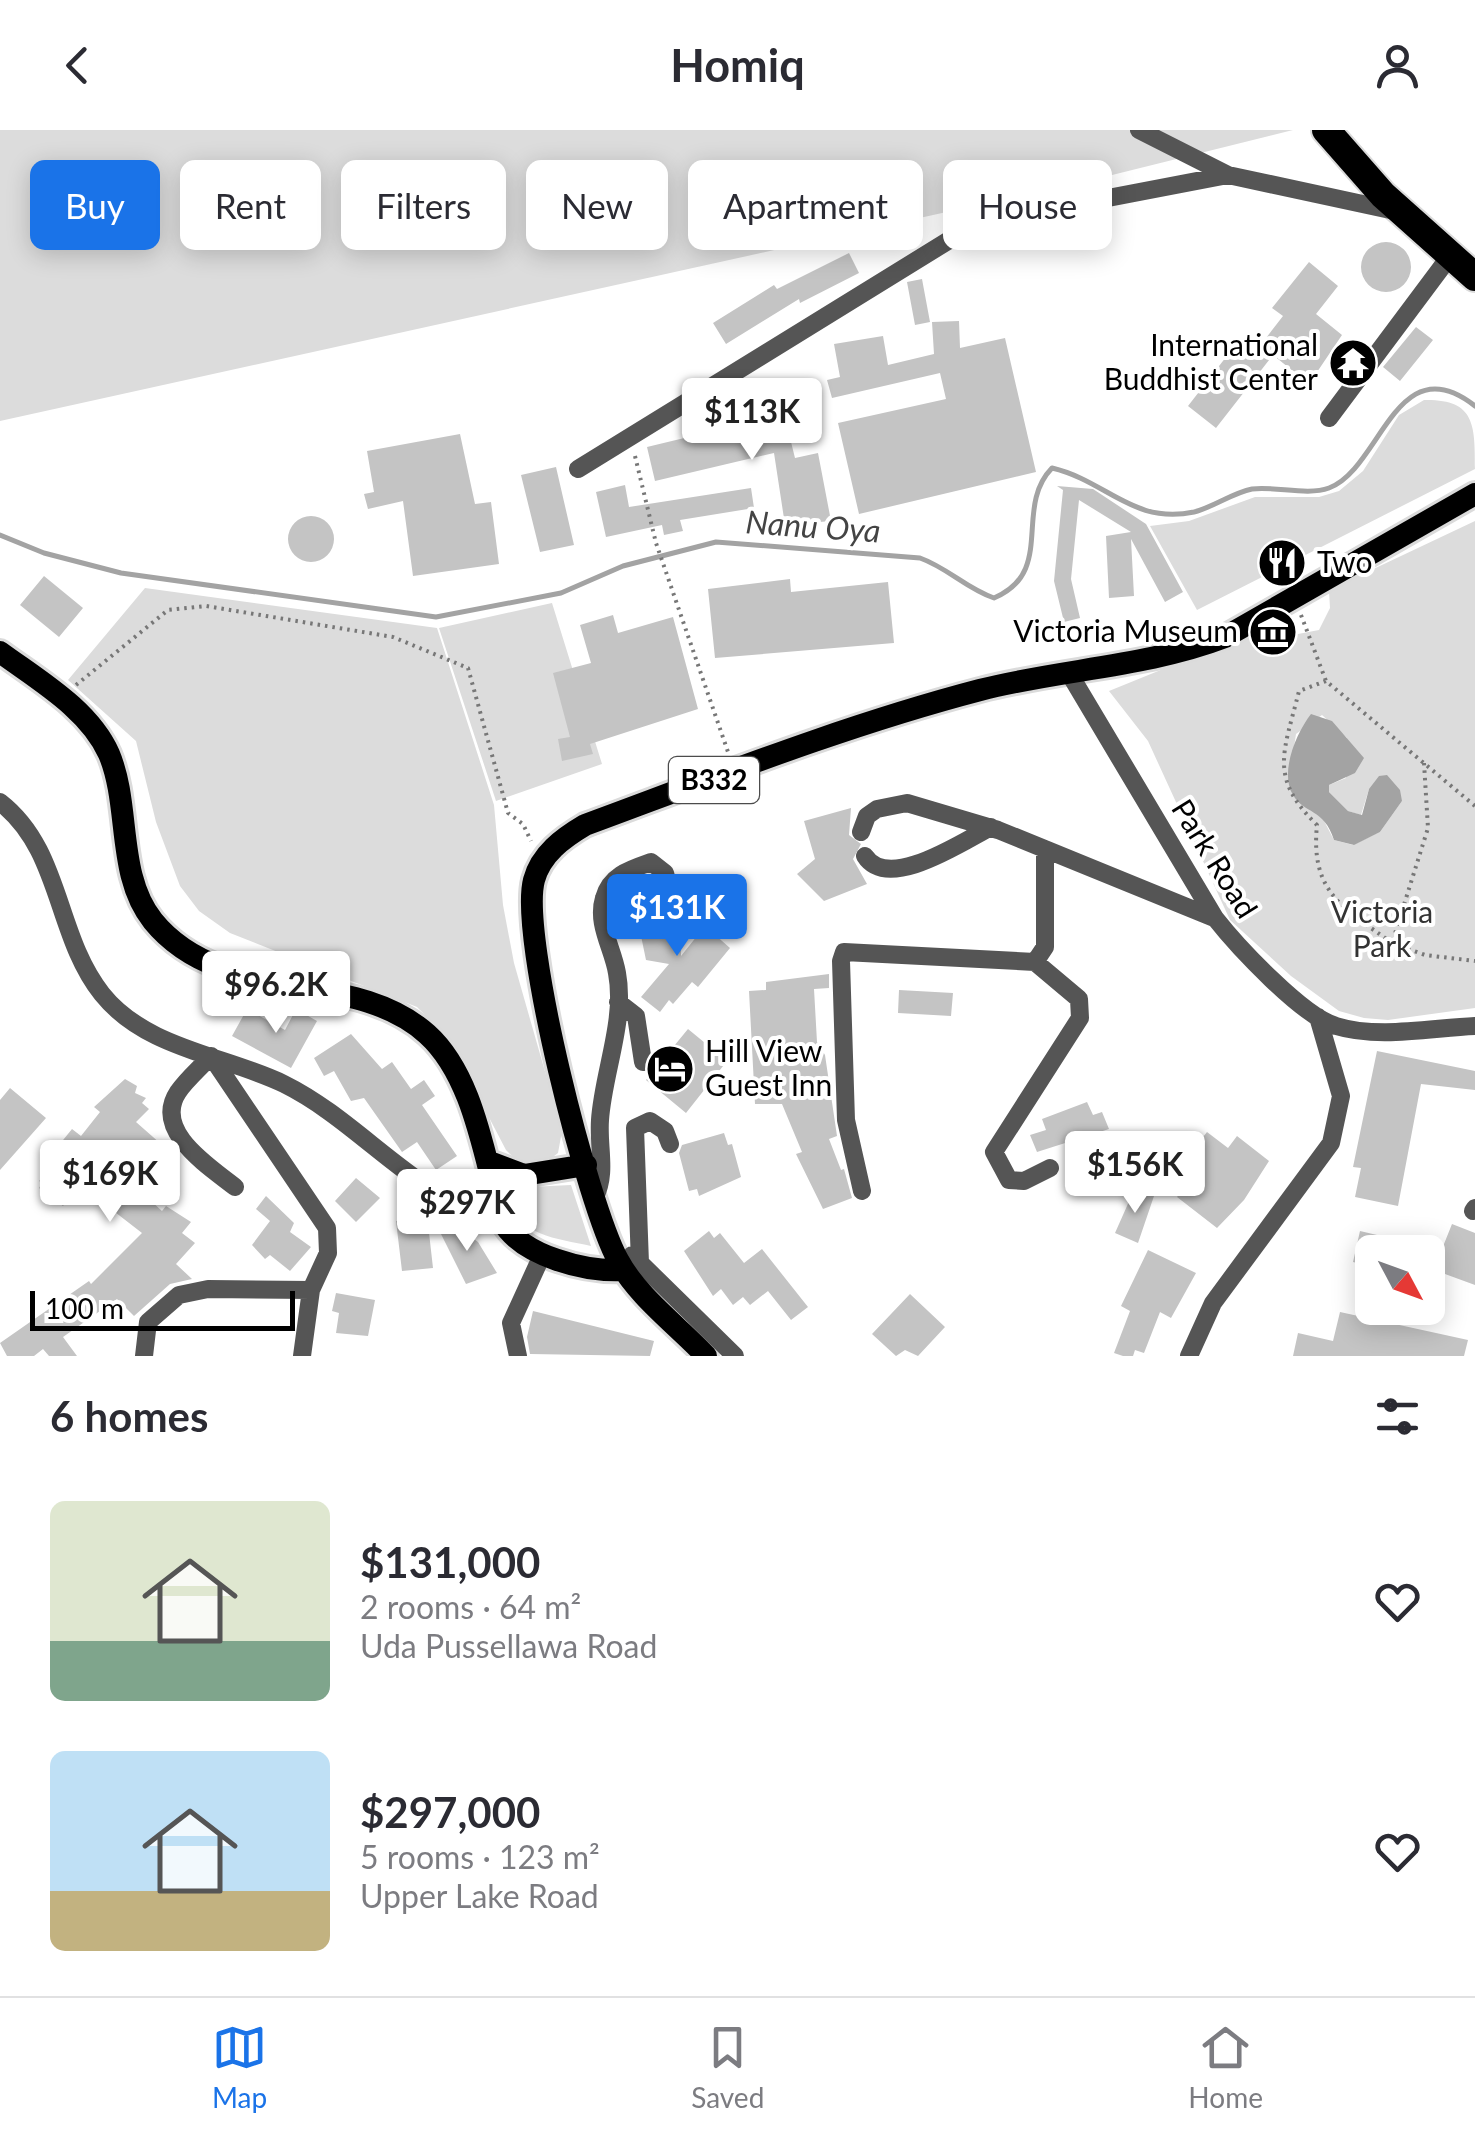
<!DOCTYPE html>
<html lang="en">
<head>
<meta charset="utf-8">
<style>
	body { margin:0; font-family:Lato,sans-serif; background:#f7f7f7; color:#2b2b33; height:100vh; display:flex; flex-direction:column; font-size:38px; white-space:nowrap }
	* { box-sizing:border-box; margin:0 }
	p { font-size:32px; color:#7c7c81 }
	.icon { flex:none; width:55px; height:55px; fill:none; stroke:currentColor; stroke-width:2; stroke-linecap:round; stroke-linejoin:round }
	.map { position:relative; height:1226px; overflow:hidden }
	.details { display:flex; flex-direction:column; background:#fff; flex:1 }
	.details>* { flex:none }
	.guide { position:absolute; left:30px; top:30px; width:1415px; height:90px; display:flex; gap:20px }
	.needle { width:65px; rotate:131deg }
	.controls { position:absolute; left:1355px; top:1105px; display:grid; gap:20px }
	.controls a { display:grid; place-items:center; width:90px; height:90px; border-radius:15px; background:#fff; box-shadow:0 5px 25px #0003; font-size:50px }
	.scale { position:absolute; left:30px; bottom:25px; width:265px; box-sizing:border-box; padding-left:10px; border:5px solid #000; border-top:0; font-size:28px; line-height:35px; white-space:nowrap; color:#000; -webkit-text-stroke:8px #fff; paint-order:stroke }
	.price { position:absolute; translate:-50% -85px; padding:0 22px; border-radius:10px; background:#fff; color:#222; font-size:32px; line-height:65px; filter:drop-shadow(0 2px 5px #0008) }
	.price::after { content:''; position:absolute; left:50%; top:60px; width:30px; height:22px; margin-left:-15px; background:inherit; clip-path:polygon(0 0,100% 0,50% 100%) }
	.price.selected { background:#1a73e8; color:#fff }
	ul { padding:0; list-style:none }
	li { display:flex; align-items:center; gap:30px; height:250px; padding:0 50px }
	li span { display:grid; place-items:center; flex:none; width:280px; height:200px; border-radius:15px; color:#555 }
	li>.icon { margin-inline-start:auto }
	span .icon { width:120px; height:120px; fill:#fffc; stroke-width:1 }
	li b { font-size:42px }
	h2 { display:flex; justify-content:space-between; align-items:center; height:120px; padding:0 50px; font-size:42px }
	.tag { padding:0 35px; border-radius:15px; background:#fff; box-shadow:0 5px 25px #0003; font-size:35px; line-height:90px }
	.tag.selected { background:#1a73e8; color:#fff }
	header { display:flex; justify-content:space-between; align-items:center; height:130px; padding:0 50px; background:#fff; font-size:45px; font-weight:700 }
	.tabs { display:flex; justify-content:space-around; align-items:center; height:140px; border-top:2px solid #e1e1e2; background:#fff; font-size:28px; color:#7c7c81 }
	.tabs a { display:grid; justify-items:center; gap:5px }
	.tabs .selected { color:#1a73e8 }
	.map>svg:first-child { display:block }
</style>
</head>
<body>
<header><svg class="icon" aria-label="back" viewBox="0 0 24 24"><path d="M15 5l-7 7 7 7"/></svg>Homiq<svg class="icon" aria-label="person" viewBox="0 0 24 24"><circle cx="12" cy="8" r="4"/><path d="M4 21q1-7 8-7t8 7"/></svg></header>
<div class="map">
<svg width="1475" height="1226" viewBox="0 0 1475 1226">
	<rect width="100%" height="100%" fill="#fff"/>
	<path fill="#dcdcdc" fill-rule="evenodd" d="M0 0H1293L1096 49 0 291Z
		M1424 270C1475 269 1475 294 1475 339L1197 480 1150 396 1189 391 1255 367H1319L1339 361 1363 341 1399 285Z
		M1475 391V878L1388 890 1364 888 1339 881 1291 846 1230 790 1148 611 1109 561 1284 490 1298 504 1319 500 1330 478 1329 460ZM1322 585 1347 608 1346 648 1329 655V662L1348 681 1361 685 1369 659 1402 671 1380 702 1353 715 1334 710 1322 687 1289 650 1296 604Z
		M145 458 437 498 494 675 503 775 514 833 562 1001 558 1023 541 1036 521 1035 506 1020 447 907 417 877 230 803 199 781 180 756 156 692 136 611 68 550Z
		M552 473 602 634 496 671 439 498Z
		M571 1055 591 1116C553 1108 511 1105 506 1058Z"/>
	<path fill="#a3a3a3" d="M1311 584 1332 591 1364 628 1355 643 1329 655V662L1348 681 1362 685 1369 659 1379 646 1387 645 1400 660 1402 671 1380 702 1354 715 1334 710C1324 678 1304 684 1293 665 1279 642 1297 602 1311 584Z"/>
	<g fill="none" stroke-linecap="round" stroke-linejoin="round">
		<path stroke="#a3a3a3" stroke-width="5" d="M0 405 44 423 121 443 436 487 561 463 623 436 716 412 920 428C948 438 967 459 994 468 1056 442 1013 378 1052 338 1107 351 1133 395 1194 382 1214 377 1232 363 1252 359 1276 356 1307 366 1329 358 1381 339 1396 214 1475 276"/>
	</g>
	<path fill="#c4c4c4" d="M1361 137a25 25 0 1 1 50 0a25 25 0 1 1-50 0Z
		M849 123 859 143 800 173 799 169 726 214 713 193 774 155 777 159Z
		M1309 132 1338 156 1316 184 1342 205 1309 254 1273 225 1216 298 1188 276 1240 209 1256 221 1283 186 1272 178Z
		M922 149 930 192 915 195 907 152Z
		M959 191 960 218 1005 208 1036 342 859 384 838 293 946 269 940 243 832 268 827 250 840 247 834 214 883 206 888 235 934 224 932 192Z
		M1416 197 1433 210 1400 251 1383 237Z
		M784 284 795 328 818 323 831 391 785 395 774 323 655 351 647 317Z
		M460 304 475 374 491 372 499 434 413 446 403 371 368 379 364 364 374 362 367 321Z
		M556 337 574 415 540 422 521 345Z
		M625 355 629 377 751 358 754 378 680 390 683 401 664 405 662 395 606 407 596 362Z
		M1057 356 1093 359 1146 394 1183 462 1165 472 1131 409 1134 466 1109 468 1106 406 1131 402 1079 370 1071 449 1080 488 1064 492 1054 451 1063 360Z
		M288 409a23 23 0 1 1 46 0a23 23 0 1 1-46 0Z
		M44 446 83 478 59 507 20 475Z
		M790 449 791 462 888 452 894 513 715 528 708 459Z
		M613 485 618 503 673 487 698 579 590 614 593 624 562 631 558 609 570 607 553 543 591 533 580 495Z
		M851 678 849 705 861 714 853 729 867 754 824 771 797 744 815 729 804 691Z
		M643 786 653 794 658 788 680 787 681 826 705 796 730 818 698 857 692 852 673 874 669 870 660 882 641 867 669 834 646 830 640 801 635 796Z
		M829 844V858L814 859 817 912 825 925 837 1006 829 1009 841 1040 844 1039 852 1068 823 1079 796 1024 802 1022 782 974H755L749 861 766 860V852Z
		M899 860 953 863 951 886 898 883Z
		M247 879 285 900 296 879 317 891 291 938 232 906Z
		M688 899 727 931 686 983 646 950Z
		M351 904 382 939 392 932 411 959 424 950 435 966 422 975 457 1026 436 1040 417 1012 402 1022 364 968 351 971 334 941 324 946 314 928Z
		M1377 921 1475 941V960L1421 954 1398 1076 1355 1067 1361 1038 1353 1037Z
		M125 949 137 956 135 963 146 968 142 973 149 979 136 992 178 1029 166 1043 123 1010 106 1030 162 1081 166 1076 191 1092 182 1103 195 1113 176 1134 192 1149 170 1154 134 1186 117 1169 63 1207 77 1226H49L43 1219 34 1226H7L0 1213 89 1151 91 1154 142 1103 80 1055 63 1076 39 1058 42 1053 39 1051 62 1025 55 1020 72 999 81 1006 100 982 94 977Z
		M10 958 46 988 0 1040V970Z
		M1087 972 1093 985 1102 982 1109 999 1037 1022 1030 1005 1046 1000 1042 989Z
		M1207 1002 1228 1018 1237 1006 1269 1031 1244 1070 1217 1098 1177 1067 1191 1049 1178 1039Z
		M724 1003 728 1015 732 1014 741 1047 699 1066 697 1059 689 1061 679 1023 682 1015Z
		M356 1048 380 1068 356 1092 335 1071Z
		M1135 1058 1154 1066 1138 1113 1115 1103Z
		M266 1066 294 1093 290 1102 311 1117 290 1141 270 1125 265 1129 252 1115 270 1091 256 1079Z
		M427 1085 433 1138 402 1141 396 1091Z
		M449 1091 478 1112 497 1143 466 1154 440 1102Z
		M1452 1094 1475 1103V1155L1445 1144 1443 1155 1428 1151V1127L1438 1129Z
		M709 1101 714 1108 720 1103 744 1133 762 1119 808 1177 791 1190 768 1161 750 1175 743 1167 733 1175 721 1159 713 1166 684 1121Z
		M1360 1101 1428 1117 1427 1122H1372L1369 1136 1353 1132Z
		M1148 1120 1196 1143 1171 1188 1160 1182 1144 1223 1135 1220 1133 1226H1123L1114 1223 1130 1181 1121 1176Z
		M336 1163 375 1170 368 1206 336 1203 339 1183 332 1181Z
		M910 1164 945 1197 918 1226 905 1220 896 1226 872 1204Z
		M533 1181 654 1211 650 1226 530 1224 527 1207Z
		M1340 1182 1468 1210 1464 1226H1293L1298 1203 1333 1211Z"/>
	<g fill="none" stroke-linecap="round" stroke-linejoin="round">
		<g stroke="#dbdbdb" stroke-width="28">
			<path id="major" d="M0 522C38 550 89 579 109 624 131 676 116 745 153 791 222 876 353 837 427 904 465 938 479 999 491 1047 494 1060 495 1080 502 1091 522 1127 587 1142 624 1140
				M487 1031 524 1045 586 1035
				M706 1226C679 1197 637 1166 618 1130 588 1076 519 806 534 750 541 724 563 708 585 695 715 647 846 595 980 560 1061 539 1147 537 1225 507L1475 364"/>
		</g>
		<g stroke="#dbdbdb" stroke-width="32">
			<path id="highway" d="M1326 0 1383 65 1475 147"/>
		</g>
		<path stroke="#777" stroke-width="4" stroke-dasharray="2.5 5" stroke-linecap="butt" d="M635 326 656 413 728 622
			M1301 485 1326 551 1475 676
			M1326 551 1299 561C1284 622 1268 647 1317 695 1310 763 1344 778 1392 813
			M76 555 168 480 206 476 393 507 468 538 508 683 523 694 531 711
			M1424 633 1428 698 1392 813 1425 825 1475 831"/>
		<path stroke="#555" stroke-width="18" d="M1139 0 1228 45
			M1329 288 1450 126
			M578 339 977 93 1228 45 1395 81
			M1069 543 1215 788C1237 816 1303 887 1336 896 1378 909 1431 898 1475 896
			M0 672C62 720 55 805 102 864 146 919 224 925 284 954 361 992 417 1071 502 1091
			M861 702 867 686 877 679 907 673 998 700 1214 788
			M865 726C888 762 962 712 991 697
			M1035 832 1079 869 1080 888 994 1022 1009 1050 1024 1051 1050 1038
			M618 872 636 886 643 932
			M235 1057C210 1037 152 1001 178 962 186 950 200 938 211 926L327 1098 328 1123 311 1160 302 1226
			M862 1061 846 990 841 831 844 822 1035 832 1045 817V719
			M595 1067C607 1042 598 1018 600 990 603 943 626 891 617 843 613 818 596 794 604 768 610 745 631 739 651 732L665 743 671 765
			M1473 1081 1475 1078
			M632 1125 735 1226
			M640 1133 635 998 650 991 665 1001 670 1014
			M144 1226 148 1192 179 1165 208 1159 311 1160
			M518 1226 511 1193 543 1123
			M1189 1226 1213 1173 1331 1013 1341 966 1318 887"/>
		<use href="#major" stroke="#000" stroke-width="22"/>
		<use href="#highway" stroke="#000" stroke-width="28"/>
	</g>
	<defs>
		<g id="temple-disc" transform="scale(2.5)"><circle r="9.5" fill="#000" stroke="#fff"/><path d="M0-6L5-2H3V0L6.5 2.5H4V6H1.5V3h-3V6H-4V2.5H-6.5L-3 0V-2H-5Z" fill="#fff"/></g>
		<g id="restaurant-disc" transform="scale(2.5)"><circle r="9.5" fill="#000" stroke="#fff"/><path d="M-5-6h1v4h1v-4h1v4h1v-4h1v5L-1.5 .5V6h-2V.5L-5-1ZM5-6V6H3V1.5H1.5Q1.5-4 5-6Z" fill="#fff"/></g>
		<g id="museum-disc" transform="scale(2.5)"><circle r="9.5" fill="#000" stroke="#fff"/><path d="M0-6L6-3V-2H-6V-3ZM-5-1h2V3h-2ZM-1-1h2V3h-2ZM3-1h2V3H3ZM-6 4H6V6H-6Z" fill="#fff"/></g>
		<g id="hotel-disc" transform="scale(2.5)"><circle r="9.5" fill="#000" stroke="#fff"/><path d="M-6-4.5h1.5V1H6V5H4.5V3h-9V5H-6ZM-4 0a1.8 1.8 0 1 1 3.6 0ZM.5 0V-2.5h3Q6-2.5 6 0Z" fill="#fff"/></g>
	</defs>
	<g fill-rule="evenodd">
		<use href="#temple-disc" x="1353" y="233"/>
		<use href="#restaurant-disc" x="1282" y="433"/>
		<use href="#museum-disc" x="1273" y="502"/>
		<use href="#hotel-disc" x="670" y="939"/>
	</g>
	<g text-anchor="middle" stroke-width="8" stroke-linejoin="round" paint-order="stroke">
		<rect fill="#fff" stroke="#4c4c4c" stroke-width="2.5" x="669" y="627" width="90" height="46" rx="8"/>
		<g font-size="28" font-weight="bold" fill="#000">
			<text x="714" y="660">B332</text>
		</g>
		<g font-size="30" fill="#000" stroke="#fff" text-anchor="end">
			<text x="1318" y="226">International<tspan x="1318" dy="34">Buddhist Center</tspan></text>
			<text x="1317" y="443" text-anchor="start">Two</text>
			<text x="1238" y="512">Victoria Museum</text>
			<text x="705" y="932" text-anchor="start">Hill View<tspan x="705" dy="34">Guest Inn</tspan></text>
		</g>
		<g font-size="30" fill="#000" stroke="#fff">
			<text transform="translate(1214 729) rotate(58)" y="10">Park Road</text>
		</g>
		<g font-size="30" fill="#333" stroke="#fff">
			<text x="1382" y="793">Victoria<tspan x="1382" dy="34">Park</tspan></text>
		</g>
		<g font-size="32" font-style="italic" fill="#444" stroke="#fff">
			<text transform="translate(813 397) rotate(4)" y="11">Nanu Oya</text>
		</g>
	</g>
</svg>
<div class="controls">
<a><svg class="needle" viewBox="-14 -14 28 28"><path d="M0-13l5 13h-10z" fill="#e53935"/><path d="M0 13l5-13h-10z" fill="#7c7c81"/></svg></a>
</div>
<div class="scale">100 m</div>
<b class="price" style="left:752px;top:333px">$113K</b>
<b class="price selected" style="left:677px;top:829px">$131K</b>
<b class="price" style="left:276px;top:906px">$96.2K</b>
<b class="price" style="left:1135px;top:1086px">$156K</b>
<b class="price" style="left:110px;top:1095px">$169K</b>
<b class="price" style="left:467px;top:1124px">$297K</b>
<div class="guide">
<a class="tag selected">Buy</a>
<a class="tag">Rent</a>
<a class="tag">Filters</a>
<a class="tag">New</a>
<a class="tag">Apartment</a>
<a class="tag">House</a>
</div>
</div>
<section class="details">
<h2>6 homes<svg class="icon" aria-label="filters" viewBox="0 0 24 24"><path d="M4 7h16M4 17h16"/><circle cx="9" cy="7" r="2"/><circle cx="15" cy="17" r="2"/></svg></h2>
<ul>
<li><span style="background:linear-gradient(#dfe7d0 70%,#7fa58c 0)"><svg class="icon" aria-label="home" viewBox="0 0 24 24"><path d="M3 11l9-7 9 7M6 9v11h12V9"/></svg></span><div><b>$131,000</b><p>2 rooms · 64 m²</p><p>Uda Pussellawa Road</p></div><svg class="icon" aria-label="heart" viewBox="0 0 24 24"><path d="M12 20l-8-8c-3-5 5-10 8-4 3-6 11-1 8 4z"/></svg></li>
<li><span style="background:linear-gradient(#bfe0f5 70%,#c2b280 0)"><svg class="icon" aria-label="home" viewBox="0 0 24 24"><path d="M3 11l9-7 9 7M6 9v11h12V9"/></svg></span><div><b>$297,000</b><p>5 rooms · 123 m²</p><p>Upper Lake Road</p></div><svg class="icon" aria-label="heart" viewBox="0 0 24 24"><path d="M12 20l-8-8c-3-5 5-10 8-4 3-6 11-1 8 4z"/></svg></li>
</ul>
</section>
<nav class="tabs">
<a class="selected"><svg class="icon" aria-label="map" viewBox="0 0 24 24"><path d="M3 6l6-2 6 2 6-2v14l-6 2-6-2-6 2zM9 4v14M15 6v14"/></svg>Map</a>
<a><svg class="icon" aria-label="saved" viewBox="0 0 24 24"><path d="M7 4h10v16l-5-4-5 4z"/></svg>Saved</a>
<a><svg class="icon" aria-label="home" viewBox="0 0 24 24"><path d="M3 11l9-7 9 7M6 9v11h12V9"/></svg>Home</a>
</nav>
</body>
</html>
